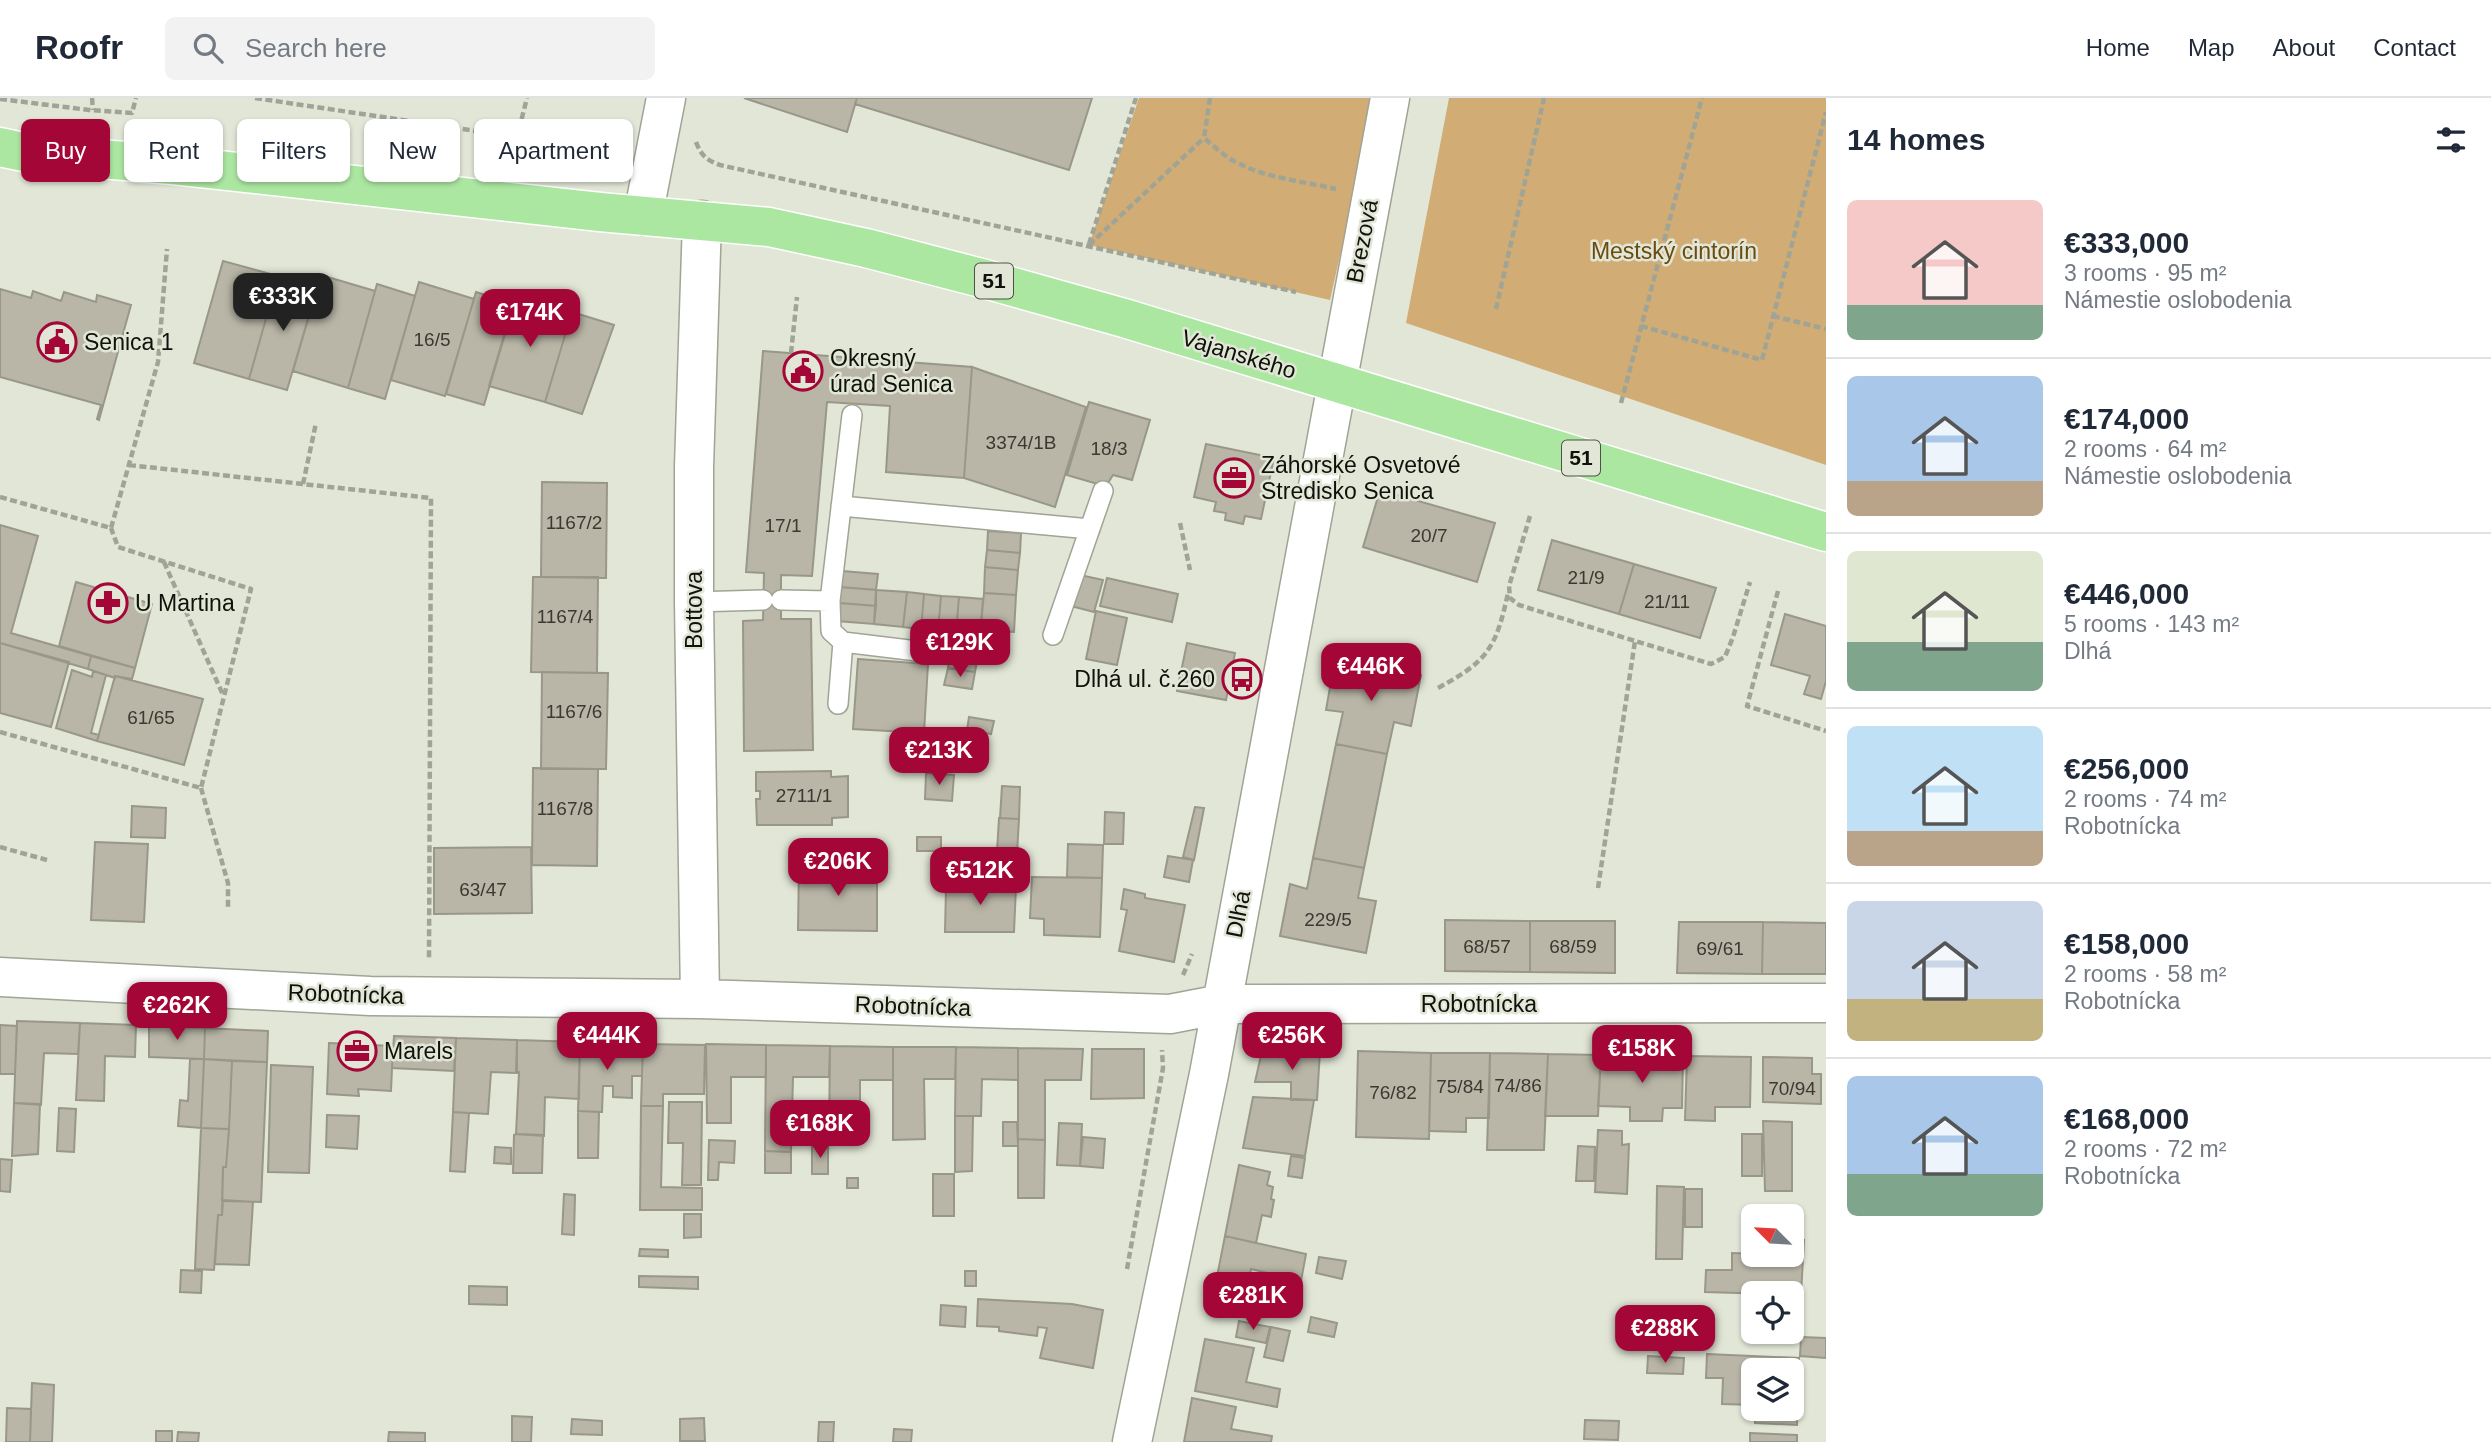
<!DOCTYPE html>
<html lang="en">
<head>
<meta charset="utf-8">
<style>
	body { margin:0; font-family:Helvetica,sans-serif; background:#f2f2f3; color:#1f2937; height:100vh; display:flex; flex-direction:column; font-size:26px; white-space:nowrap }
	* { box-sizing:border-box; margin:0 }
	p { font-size:23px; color:#747a83 }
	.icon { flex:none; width:38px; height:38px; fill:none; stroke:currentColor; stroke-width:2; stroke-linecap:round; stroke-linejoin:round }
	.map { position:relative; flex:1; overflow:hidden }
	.details { display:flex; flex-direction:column; background:#fff; width:665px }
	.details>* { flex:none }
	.guide { position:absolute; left:21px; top:21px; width:665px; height:63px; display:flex; gap:14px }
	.needle { width:46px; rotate:294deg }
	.buttons { position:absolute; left:1741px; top:1106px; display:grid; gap:14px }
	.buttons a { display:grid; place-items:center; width:63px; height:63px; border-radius:10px; background:#fff; box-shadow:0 2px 5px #0004; font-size:35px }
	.price { position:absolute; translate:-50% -60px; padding:0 16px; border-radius:14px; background:#a40737; color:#fff; font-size:23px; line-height:46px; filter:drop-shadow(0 2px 4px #0008) }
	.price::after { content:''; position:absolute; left:50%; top:42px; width:21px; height:16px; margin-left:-10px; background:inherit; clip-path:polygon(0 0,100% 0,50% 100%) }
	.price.on { background:#222; color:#fff }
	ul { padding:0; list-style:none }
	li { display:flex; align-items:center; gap:21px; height:175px; padding:0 21px }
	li+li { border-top:2px solid #e0e1e3 }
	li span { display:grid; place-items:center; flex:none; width:196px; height:140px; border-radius:10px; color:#555 }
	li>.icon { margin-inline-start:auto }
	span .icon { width:84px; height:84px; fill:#fffc; stroke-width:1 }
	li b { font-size:30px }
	h2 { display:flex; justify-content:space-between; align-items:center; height:84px; padding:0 21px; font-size:30px }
	.pill { padding:0 24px; border-radius:10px; background:#fff; box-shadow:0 2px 5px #0004; font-size:24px; line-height:63px }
	.pill.on { background:#a40737; color:#fff }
	header { display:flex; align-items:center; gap:42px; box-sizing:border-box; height:98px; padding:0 35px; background:#fff; border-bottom:2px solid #e0e1e3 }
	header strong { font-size:33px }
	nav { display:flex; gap:38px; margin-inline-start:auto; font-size:24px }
	.search { width:490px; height:63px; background:#f2f2f3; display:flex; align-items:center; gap:18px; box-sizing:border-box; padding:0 24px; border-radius:10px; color:#747a83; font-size:26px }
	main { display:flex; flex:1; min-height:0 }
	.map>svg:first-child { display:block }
</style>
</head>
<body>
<header>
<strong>Roofr</strong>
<div class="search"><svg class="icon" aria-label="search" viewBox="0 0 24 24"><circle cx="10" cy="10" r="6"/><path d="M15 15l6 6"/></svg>Search here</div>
<nav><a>Home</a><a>Map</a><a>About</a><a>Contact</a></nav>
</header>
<main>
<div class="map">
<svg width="1826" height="1344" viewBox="0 0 1826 1344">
	<rect width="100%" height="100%" fill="#e1e6d6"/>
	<path fill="#d1ac74" d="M1139 0H1370L1354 95 1330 202 1089 147Z
		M1449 0H1826V367L1406 225Z"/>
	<path fill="#b9b6a7" stroke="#999788" stroke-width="2" d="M744 0H857L847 34Z
		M857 0H1092L1069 72 855 6Z
		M223 163 278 178 249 281 194 265Z
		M321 177 375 193 348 290 293 273Z
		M278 178 317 190 287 292 249 281Z
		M419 184 474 201 445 298 391 282Z
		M377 186 415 198 385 301 348 290Z
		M0 191 31 200 33 193 61 203 64 194 96 204 97 197 131 207 99 322 97 321 101 307 0 279Z
		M476 194 514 206 484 307 446 296Z
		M516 197 572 214 545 304 489 288Z
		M572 214 614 227 582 316 545 304Z
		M763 253 972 269 964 380 886 374 890 308 827 304 812 478 781 477V521H811L813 652 744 653 743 523 763 522 764 475 746 474Z
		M972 269 1086 309 1055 409 964 380Z
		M1089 304 1150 322 1132 382 1113 377 1108 385 1101 387 1067 377Z
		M1206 346 1274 360 1261 421 1245 418 1243 426 1225 422 1226 415 1214 413 1216 404 1194 399Z
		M542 384 607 385 606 480 541 479Z
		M1380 392 1495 425 1477 484 1363 449Z
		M0 427 38 438 11 535 91 558 88 571 0 545Z
		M988 433 1021 435 1020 455 987 452Z
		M1552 442 1634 466 1619 516 1538 492Z
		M987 452 1020 455 1018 472 985 469Z
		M1634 466 1716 490 1700 540 1619 516Z
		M985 469 1018 472 1016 497 984 495Z
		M842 473 878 476 876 492 840 489Z
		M1080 477 1103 482 1094 514 1071 508Z
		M533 479H598L597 575 531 574Z
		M1107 480 1178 496 1172 524 1100 508Z
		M76 484 152 506 135 570 59 548Z
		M840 489 876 492V508L840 505Z
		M876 492 907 494 903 529 874 526Z
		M907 494 924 496 921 531 903 529Z
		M984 495 1016 497 1014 534 984 532 983 537H980Z
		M924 496 941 498 938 533 921 531Z
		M941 498 959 499 956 535 938 533Z
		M959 499 983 501 980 537 956 535Z
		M840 505 876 508 874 526 837 523Z
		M1096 513 1127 520 1117 567 1086 561Z
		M1785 516 1826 528V583L1821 601 1804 596 1810 578 1771 567Z
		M951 534 980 537 978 557 950 552Z
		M0 545 69 564 51 629 0 615Z
		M1187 545 1235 555 1226 602 1177 593Z
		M950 552 978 557 975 574 948 570Z
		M91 558 135 570 132 581 115 578V580L88 571Z
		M858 561 928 566 924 635 853 631Z
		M1335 561 1421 577 1411 628 1394 624 1387 656 1336 646 1343 614 1326 612Z
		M948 570 975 574 972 591 944 587Z
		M72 572 92 579 93 573 106 577 91 635 99 637 97 643 56 630Z
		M542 574 608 575 606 671H541Z
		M115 578 203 601 184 667 97 643Z
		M969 619 994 623 991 636 967 632Z
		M1336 646 1387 656 1364 770 1313 760Z
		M533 670 598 671 597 768 532 767Z
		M831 673V679L848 678V719L832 720V727H757L756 701H760V693H756V674Z
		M926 675 954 677 952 703 925 701Z
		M1002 688 1020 689 1019 721 1000 720Z
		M132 708 166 710 165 740 131 739Z
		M1195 709 1204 710 1194 762 1183 759Z
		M1105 714 1124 715 1123 746H1104Z
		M999 720 1019 721 1017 756 997 754Z
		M917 739H941V753H917Z
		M95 744 148 746 144 824 91 822Z
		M1068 746 1103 747 1102 780 1067 779Z
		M531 749 532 815 434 816V750Z
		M1168 758 1193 762 1189 784 1164 779Z
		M1313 760 1364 770 1358 800 1376 803 1366 855 1280 838 1290 786 1307 791Z
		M799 766 877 767V833L798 832Z
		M968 777H988V787L1016 788 1014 834H945L946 790 951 787H968Z
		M1032 779 1102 780 1100 839 1044 837V821L1030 820Z
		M1124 791 1145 796V800L1185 807 1174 864 1119 853 1127 812 1121 811Z
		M1445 822 1530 823V874L1445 873Z
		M1530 823H1615V875L1530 874Z
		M1679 824H1763L1762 876 1677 875Z
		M1763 824 1826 825V876H1762Z
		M17 923 80 925 78 956 44 955 41 1007 14 1005Z
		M80 925 136 927 135 959 105 958 104 1003 76 1002Z
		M0 927 17 928 15 976H0Z
		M149 928 205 930 204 961 149 959Z
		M205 930 268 933 267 964 204 961Z
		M394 938 456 940 454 973 392 970Z
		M456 940 517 942V975L491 974 488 1016 453 1014Z
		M517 942 580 944 579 1001 545 999 544 1038 516 1036 519 974H516Z
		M580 944 643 946 642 978H632V1000L613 999V988H603L602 1014 578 1013Z
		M329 945 393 948 391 993 358 991 359 998 327 996Z
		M643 946 705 947 704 996H663V1008H641Z
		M706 946 766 947V979H731V1025H707Z
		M766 947 830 948 829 979H793L791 1054 765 1053Z
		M830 948 893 949V982H860V1041H829Z
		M893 949H956L955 981H924L925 1041 893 1042Z
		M956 949 1018 950V982L982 981 981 1018H955Z
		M1018 950 1083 951 1081 982H1045V1042L1018 1041Z
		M1092 951H1144V1000L1091 1001Z
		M1262 953H1320L1317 1002H1291V984H1255Z
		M1358 953 1431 955 1429 1041 1356 1039Z
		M1431 955H1490L1489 1020H1466V1034L1429 1033Z
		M1490 955 1548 956 1544 1052H1487Z
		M1548 956 1601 957 1598 1018H1545Z
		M1601 957 1683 958 1682 1010H1663L1662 1023H1630V1009L1598 1008Z
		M1687 958 1751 959 1750 1009H1715V1023L1685 1022Z
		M1763 959 1812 960V976H1821V1006L1763 1004Z
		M190 961H204L201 1030 178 1028 180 1002 188 1003Z
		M204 961 232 963 229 1031 201 1030Z
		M232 963 267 964 261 1104 222 1103 223 1069H226L229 1031Z
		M271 967 313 969 309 1075 268 1074Z
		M1253 999 1314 1002 1305 1058 1243 1050Z
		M669 1004H702L701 1087H682L683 1045H668Z
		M14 1005 40 1006 38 1056 12 1058Z
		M641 1008H663L661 1089 702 1090V1112H640Z
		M59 1010 76 1011 74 1054 57 1053Z
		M578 1013 599 1014 598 1060H578Z
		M453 1014 469 1015 465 1074 450 1073Z
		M327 1017 359 1018 357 1051 326 1049Z
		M955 1018H973L972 1073 955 1074Z
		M1763 1023 1792 1024V1093H1765Z
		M1003 1024H1017L1018 1048H1003Z
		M1059 1025 1082 1026 1080 1068 1057 1067Z
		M201 1030 229 1031 226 1069H223L222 1117H218L214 1172 195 1171Z
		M1598 1032 1622 1033V1047L1629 1046 1627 1096 1595 1094Z
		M516 1036 543 1037 542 1075H513L514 1037Z
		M1742 1036H1762V1078H1742Z
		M1083 1039 1105 1041 1103 1070 1080 1068Z
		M1018 1041 1045 1042 1044 1100H1018Z
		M709 1042 735 1043 734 1065 719 1064 718 1082H708Z
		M812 1047 828 1048V1076H812Z
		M1578 1048 1595 1049 1594 1083H1576Z
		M495 1049 511 1050V1066L494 1065Z
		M765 1053 791 1054V1075H765Z
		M1291 1058 1305 1060 1302 1080 1288 1078Z
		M0 1061 12 1062 10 1094 0 1093Z
		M1239 1067 1270 1074 1267 1087 1273 1089 1271 1101 1274 1102 1271 1119 1262 1117 1256 1145 1225 1138Z
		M933 1076H954V1118H933Z
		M847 1080H858V1090H847Z
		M1657 1088 1684 1089 1682 1161H1656Z
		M1685 1091H1702V1129H1685Z
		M564 1096 575 1097 574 1137 562 1136Z
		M223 1102 253 1104 249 1167 215 1166 218 1117H222Z
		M684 1116H701V1139L684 1140Z
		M1225 1138 1306 1156 1301 1183 1251 1171 1246 1196 1215 1189Z
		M1792 1141 1804 1142 1801 1197 1705 1194 1706 1172H1732V1155L1792 1157Z
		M640 1151 668 1152V1159L639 1158Z
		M1319 1159 1346 1163 1342 1181 1316 1175Z
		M181 1172 202 1173 201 1195 180 1194Z
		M965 1173H976V1188H965Z
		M639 1178 698 1179V1191L639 1189Z
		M469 1188 507 1189V1207L469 1206Z
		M978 1201 1072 1206 1103 1212 1093 1270 1040 1260 1047 1230 1038 1229 1037 1238 999 1233V1229L977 1228Z
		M941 1207 966 1209 965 1229 940 1227Z
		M1311 1219 1337 1225 1334 1239 1308 1234Z
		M1239 1223 1270 1229 1266 1245 1236 1239Z
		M1271 1229 1290 1233 1283 1263 1264 1259Z
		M1801 1239 1826 1240V1260L1800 1258Z
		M1205 1241 1254 1250 1246 1284 1280 1291 1277 1309 1195 1293Z
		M1707 1256 1799 1260 1797 1327 1755 1325V1311H1792V1272H1754V1307L1722 1306 1723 1280H1706Z
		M1648 1258 1684 1260 1683 1276 1647 1275Z
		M32 1285 54 1287 52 1344H30Z
		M1192 1300 1236 1309 1231 1331 1272 1338 1271 1344H1184Z
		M7 1310 31 1311 30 1344H6Z
		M512 1318 532 1319 531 1344H512Z
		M704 1320 705 1343H680V1321Z
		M572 1321 602 1323V1337L571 1336Z
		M1585 1322 1619 1323 1618 1342 1584 1341Z
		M819 1324H834L833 1344H818Z
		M894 1331 912 1332 911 1344H893Z
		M156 1333H172V1344H156Z
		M178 1334 199 1335 198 1344H177Z
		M389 1334 425 1335V1344H388Z
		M1750 1335 1797 1337V1344H1750Z"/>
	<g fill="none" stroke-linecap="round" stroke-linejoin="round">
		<g stroke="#9fa495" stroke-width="22">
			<path id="lane" d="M841 408 1090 431
				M781 502 830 503 852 317
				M830 503 831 533 843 544 838 606
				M694 504 763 502
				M1053 537 1103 393
				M843 544 942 556"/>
		</g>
		<g stroke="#9fa495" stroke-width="41">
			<path id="street" d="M643 118 666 0
				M0 879 370 898 700 901 1170 916 1222 906 1826 905
				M700 901 694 504V369L702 122
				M1132 1344 1209 976 1390 0"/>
		</g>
		<g stroke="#fff" stroke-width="41">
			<path id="primary" d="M0 49 28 55 173 67 600 114 769 129 866 150 985 181 1124 220 1826 434"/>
		</g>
		<path stroke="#a0a497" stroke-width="4.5" stroke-dasharray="7 3.5" stroke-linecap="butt" d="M92 0 93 12
			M255 0 517 39 527 0
			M1210 0 1204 40C1215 49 1226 60 1240 66 1266 80 1307 84 1336 91
			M0 1 89 12 132 15 136 0
			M696 44C701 57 706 62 720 67L1296 194
			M1089 146 1136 0
			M1089 147 1204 40
			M1496 211 1544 0
			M1773 218 1826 231
			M1641 228 1762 262 1826 14
			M791 255 797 199
			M1621 305 1702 0
			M129 367 431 400 429 862
			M303 386 316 325
			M0 399 111 430 158 264 167 151
			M1530 418 1509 488 1510 500 1519 507 1635 543
			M1180 425 1190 472
			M164 464 223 597
			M1778 493 1747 608 1826 633
			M1438 590C1488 563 1496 550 1508 495
			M0 634 201 690 251 491 118 449 111 430
			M201 690 228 785V810
			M0 749 47 762
			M1598 790 1635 543 1711 566 1725 559 1733 539 1750 484
			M1183 877 1192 856
			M1127 1171 1163 970 1162 952"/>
		<use href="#lane" stroke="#fff" stroke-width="19"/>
		<use href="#street" stroke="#fff" stroke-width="38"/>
		<use href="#primary" stroke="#ace7a2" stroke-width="38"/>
	</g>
	<defs>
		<g id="civic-ring" transform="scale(2.0125)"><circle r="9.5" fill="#e1e6d6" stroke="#a40737" stroke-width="1.5"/><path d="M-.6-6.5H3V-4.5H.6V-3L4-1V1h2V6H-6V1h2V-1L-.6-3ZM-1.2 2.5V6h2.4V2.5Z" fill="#a40737"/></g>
		<g id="office-ring" transform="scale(2.0125)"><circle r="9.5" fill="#e1e6d6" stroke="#a40737" stroke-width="1.5"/><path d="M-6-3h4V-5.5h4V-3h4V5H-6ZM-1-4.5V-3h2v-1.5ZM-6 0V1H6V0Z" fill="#a40737"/></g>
		<g id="pharmacy-ring" transform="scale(2.0125)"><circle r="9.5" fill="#e1e6d6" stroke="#a40737" stroke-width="1.5"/><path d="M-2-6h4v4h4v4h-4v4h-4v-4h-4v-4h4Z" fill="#a40737"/></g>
		<g id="bus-ring" transform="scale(2.0125)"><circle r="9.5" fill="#e1e6d6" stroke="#a40737" stroke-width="1.5"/><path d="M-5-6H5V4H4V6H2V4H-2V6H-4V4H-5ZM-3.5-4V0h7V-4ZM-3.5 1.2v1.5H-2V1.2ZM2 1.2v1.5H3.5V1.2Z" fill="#a40737"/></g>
	</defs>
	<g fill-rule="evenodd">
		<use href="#civic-ring" x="57" y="244"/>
		<use href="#civic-ring" x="803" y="273"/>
		<use href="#office-ring" x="1234" y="380"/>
		<use href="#pharmacy-ring" x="108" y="505"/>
		<use href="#bus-ring" x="1242" y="581"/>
		<use href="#office-ring" x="357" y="953"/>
	</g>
	<g text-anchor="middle" stroke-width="5" stroke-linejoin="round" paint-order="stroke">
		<g font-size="19" fill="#3a3a32">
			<text x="432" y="248">16/5</text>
			<text x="1021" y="351">3374/1B</text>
			<text x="1109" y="357">18/3</text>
			<text x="574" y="431">1167/2</text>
			<text x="783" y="434">17/1</text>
			<text x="1429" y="444">20/7</text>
			<text x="1586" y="486">21/9</text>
			<text x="1667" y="510">21/11</text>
			<text x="565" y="525">1167/4</text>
			<text x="574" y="620">1167/6</text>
			<text x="151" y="626">61/65</text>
			<text x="804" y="704">2711/1</text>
			<text x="565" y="717">1167/8</text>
			<text x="483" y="798">63/47</text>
			<text x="1328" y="828">229/5</text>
			<text x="1487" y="855">68/57</text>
			<text x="1573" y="855">68/59</text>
			<text x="1720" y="857">69/61</text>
			<text x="1518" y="994">74/86</text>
			<text x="1460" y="995">75/84</text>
			<text x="1792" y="997">70/94</text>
			<text x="1393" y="1001">76/82</text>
		</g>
		<g fill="#e1e6d6" stroke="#4e5148" stroke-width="2">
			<rect x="975" y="165.5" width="38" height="35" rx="5"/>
			<rect x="1562" y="342.5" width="38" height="35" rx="5"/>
		</g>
		<g font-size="21" font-weight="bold" fill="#0f110b">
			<text x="994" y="190">51</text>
			<text x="1581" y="367">51</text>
		</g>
		<g font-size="23" fill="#0f110b" stroke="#e1e6d6">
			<text transform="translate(1362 143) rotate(-79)" y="8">Brezová</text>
			<text transform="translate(1239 256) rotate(17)" y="8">Vajanského</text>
			<text transform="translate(694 512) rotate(-90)" y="8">Bottova</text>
			<text transform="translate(1238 816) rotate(-79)" y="8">Dlhá</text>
			<text transform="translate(346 896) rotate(2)" y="8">Robotnícka</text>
			<text x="1479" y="914">Robotnícka</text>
			<text transform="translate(913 908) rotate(2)" y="8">Robotnícka</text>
		</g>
		<g font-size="23" fill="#6b4b10" stroke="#e1e6d6">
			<text x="1674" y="161">Mestský cintorín</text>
		</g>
		<g font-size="23" fill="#0f110b" stroke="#e1e6d6" text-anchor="start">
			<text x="84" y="252">Senica 1</text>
			<text x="830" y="268">Okresný<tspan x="830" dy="26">úrad Senica</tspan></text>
			<text x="1261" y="375">Záhorské Osvetové<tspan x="1261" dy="26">Stredisko Senica</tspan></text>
			<text x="135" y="513">U Martina</text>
			<text x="1215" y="589" text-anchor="end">Dlhá ul. č.260</text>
			<text x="384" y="961">Marels</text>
		</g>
	</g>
</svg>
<div class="buttons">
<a><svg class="needle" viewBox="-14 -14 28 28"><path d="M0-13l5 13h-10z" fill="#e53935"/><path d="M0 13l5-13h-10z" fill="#747a83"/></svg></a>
<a><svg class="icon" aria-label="locate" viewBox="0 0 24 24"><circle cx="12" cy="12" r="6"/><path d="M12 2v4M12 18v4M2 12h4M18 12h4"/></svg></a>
<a><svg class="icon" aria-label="layers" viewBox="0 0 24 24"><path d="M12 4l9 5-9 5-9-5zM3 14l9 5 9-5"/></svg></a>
</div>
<b class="price on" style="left:283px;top:235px">€333K</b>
<b class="price" style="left:530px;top:251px">€174K</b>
<b class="price" style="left:960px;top:581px">€129K</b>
<b class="price" style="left:1371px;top:605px">€446K</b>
<b class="price" style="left:939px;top:689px">€213K</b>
<b class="price" style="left:838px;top:800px">€206K</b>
<b class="price" style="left:980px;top:809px">€512K</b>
<b class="price" style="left:177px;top:944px">€262K</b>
<b class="price" style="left:607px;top:974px">€444K</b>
<b class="price" style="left:1292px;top:974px">€256K</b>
<b class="price" style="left:1642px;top:987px">€158K</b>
<b class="price" style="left:820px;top:1062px">€168K</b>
<b class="price" style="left:1253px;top:1234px">€281K</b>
<b class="price" style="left:1665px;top:1267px">€288K</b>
<div class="guide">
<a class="pill on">Buy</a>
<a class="pill">Rent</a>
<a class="pill">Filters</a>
<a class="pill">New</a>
<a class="pill">Apartment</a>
</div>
</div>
<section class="details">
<h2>14 homes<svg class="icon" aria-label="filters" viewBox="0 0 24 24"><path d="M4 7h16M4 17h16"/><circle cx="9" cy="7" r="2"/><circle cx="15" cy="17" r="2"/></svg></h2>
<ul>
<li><span style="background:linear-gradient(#f6c9c9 75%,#7fa58c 0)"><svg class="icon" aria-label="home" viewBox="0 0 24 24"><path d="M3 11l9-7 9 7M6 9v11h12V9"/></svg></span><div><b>€333,000</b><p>3 rooms · 95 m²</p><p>Námestie oslobodenia</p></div></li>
<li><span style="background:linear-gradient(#a9c7e8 75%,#b9a48a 0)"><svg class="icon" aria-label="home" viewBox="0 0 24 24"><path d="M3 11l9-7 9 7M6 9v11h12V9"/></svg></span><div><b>€174,000</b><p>2 rooms · 64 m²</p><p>Námestie oslobodenia</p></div></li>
<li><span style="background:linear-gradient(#dfe7d0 65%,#7fa58c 0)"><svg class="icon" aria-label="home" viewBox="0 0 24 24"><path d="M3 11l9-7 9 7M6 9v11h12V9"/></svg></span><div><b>€446,000</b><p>5 rooms · 143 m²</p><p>Dlhá</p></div></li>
<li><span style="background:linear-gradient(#bfe0f5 75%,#b9a48a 0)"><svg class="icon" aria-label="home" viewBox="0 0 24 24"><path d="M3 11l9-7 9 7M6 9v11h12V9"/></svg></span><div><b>€256,000</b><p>2 rooms · 74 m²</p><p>Robotnícka</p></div></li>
<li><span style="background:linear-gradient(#c9d6e8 70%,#c2b280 0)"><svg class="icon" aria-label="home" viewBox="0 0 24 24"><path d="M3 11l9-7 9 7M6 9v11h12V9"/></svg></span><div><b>€158,000</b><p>2 rooms · 58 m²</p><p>Robotnícka</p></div></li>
<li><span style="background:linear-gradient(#a9c7e8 70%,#7fa58c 0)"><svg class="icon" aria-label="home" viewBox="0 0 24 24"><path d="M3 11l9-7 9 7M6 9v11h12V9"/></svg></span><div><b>€168,000</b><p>2 rooms · 72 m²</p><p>Robotnícka</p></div></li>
</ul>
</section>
</main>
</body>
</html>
